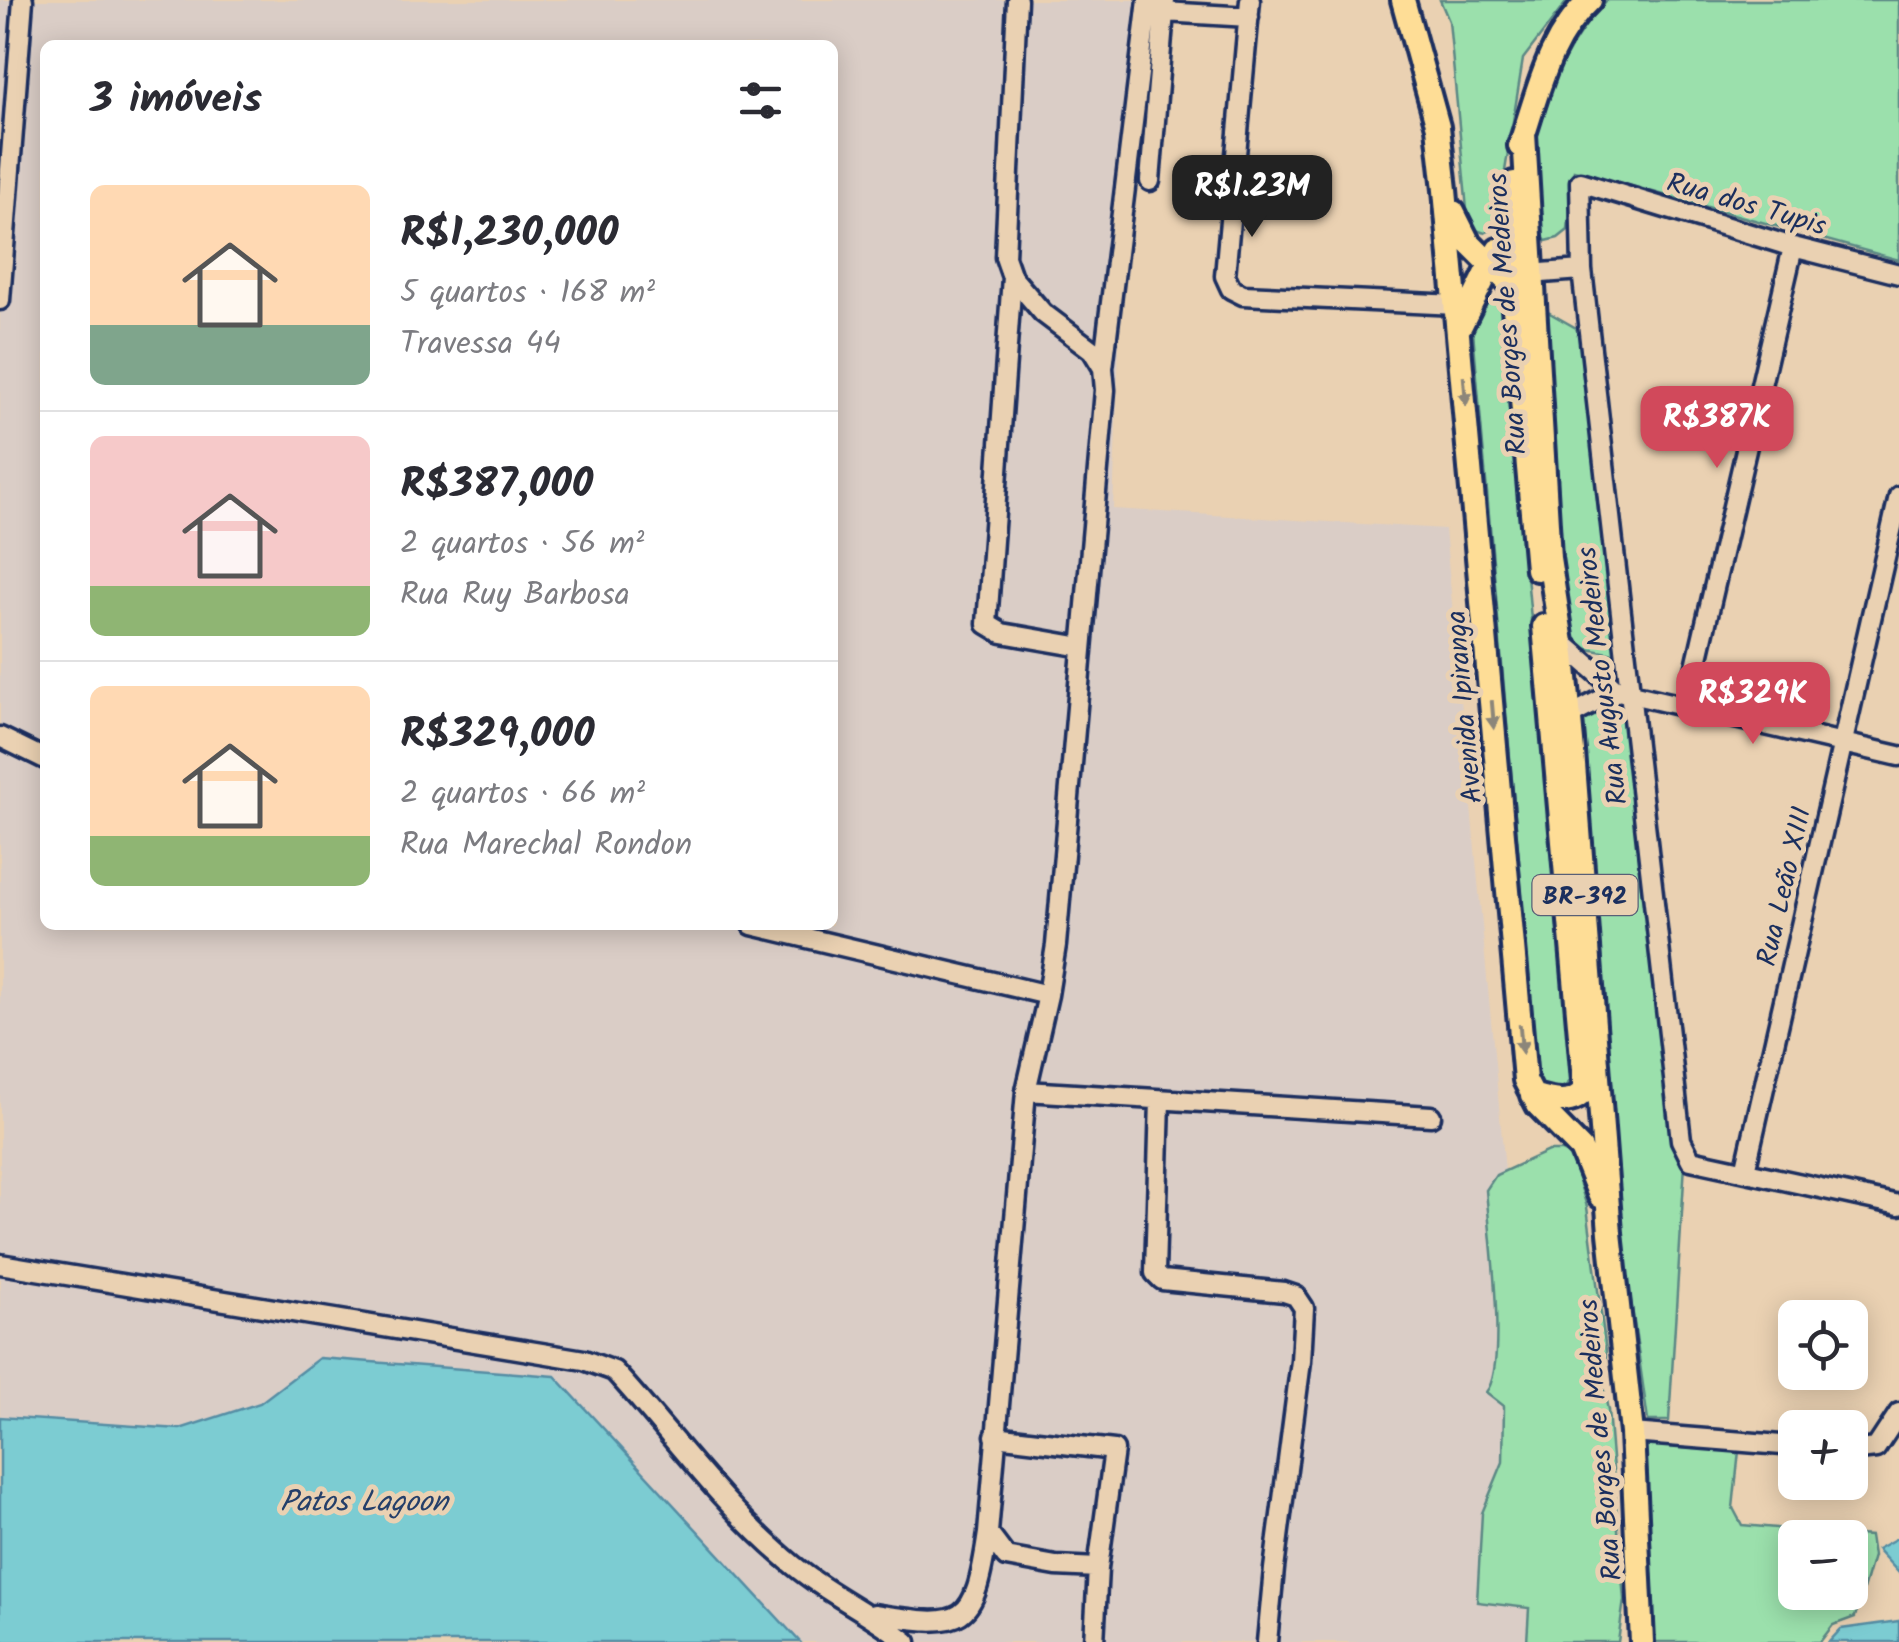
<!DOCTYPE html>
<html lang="pt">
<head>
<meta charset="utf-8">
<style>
	body { margin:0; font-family:Kalam,sans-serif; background:#f7f7f7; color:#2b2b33; height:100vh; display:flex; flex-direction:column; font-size:38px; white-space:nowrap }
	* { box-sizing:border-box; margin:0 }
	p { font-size:32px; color:#7c7c81 }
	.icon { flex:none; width:55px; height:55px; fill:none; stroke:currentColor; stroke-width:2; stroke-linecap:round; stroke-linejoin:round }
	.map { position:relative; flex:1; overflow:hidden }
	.drawer { position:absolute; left:40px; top:40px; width:798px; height:890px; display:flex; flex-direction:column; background:#fff; border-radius:15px; box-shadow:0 5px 25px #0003 }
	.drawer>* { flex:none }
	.controls { position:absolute; left:1778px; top:1300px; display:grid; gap:20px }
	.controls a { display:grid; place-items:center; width:90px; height:90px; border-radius:15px; background:#fff; box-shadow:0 5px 25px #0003; font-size:50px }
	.price { position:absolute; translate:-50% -85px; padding:0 22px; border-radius:20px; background:#d1495b; color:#fff; font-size:32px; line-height:65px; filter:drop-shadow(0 2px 5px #0008) }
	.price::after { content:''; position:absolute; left:50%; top:60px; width:30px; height:22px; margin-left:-15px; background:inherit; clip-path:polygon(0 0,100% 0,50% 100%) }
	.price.selected { background:#222; color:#fff }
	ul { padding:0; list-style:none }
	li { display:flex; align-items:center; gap:30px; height:250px; padding:0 50px }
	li+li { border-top:2px solid #e1e1e2 }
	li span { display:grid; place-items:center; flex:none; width:280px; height:200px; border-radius:15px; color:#555 }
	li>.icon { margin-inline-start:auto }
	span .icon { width:120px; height:120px; fill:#fffc; stroke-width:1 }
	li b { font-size:42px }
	h2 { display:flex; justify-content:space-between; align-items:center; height:120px; padding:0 50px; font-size:42px }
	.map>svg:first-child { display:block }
</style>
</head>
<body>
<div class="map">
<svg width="1899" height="1642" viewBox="0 0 1899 1642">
	<rect width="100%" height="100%" fill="#ead1b2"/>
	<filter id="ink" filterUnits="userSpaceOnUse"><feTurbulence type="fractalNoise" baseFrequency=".01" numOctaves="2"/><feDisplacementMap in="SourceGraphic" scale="20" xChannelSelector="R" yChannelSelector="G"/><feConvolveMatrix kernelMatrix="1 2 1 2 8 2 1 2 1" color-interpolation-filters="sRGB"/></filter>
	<g filter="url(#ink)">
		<path fill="#dacdc6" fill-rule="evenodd" d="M0 0H1144L1121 293 1113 509 1445 529 1547 1619 1544 1642H798L319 1358 260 1403 180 1429 0 1417ZM45 45H832V925H45Z"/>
		<path fill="#9be0ac" stroke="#5b8885" stroke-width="2.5" fill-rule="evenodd" d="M1440 0H1568L1523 59 1496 227 1485 233 1476 230 1468 220 1449 21Z
			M1607 0H1899V260L1574 170 1568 230 1558 238 1546 241 1539 232C1537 205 1530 172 1534 146 1541 98 1573 34 1607 0Z
			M1488 295 1502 303 1573 1077C1566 1088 1559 1091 1546 1091L1538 1081 1472 319Z
			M1548 312 1576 328 1584 347 1620 648 1614 654 1578 647 1568 633 1539 314Z
			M1622 704 1673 1136 1685 1164 1669 1421H1648L1622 1237 1577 726 1602 706Z
			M1548 1151H1561L1571 1156 1587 1207 1606 1351 1604 1391 1608 1410 1624 1600 1618 1642H1527L1529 1608 1477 1602 1482 1513 1503 1462 1504 1406 1486 1392C1508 1368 1489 1228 1486 1190L1496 1175Z
			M1643 1442 1739 1451 1733 1508 1742 1525 1870 1536 1873 1556 1855 1617 1833 1625 1820 1642H1655ZM1795 1538H1850V1592H1795Z"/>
		<path fill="#7bccd2" stroke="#558da4" stroke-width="2.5" d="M319 1358 555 1376 800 1642H0V1417L180 1429 260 1403Z
			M1899 1537V1573L1877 1549Z
			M1899 1621V1642H1829L1841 1629Z"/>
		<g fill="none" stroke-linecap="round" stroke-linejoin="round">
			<g stroke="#1b2f5e" stroke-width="25">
				<path id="minor" d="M1250 0 1225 276 1231 289 1243 295 1457 305
					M1164 12 1249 17
					M1150 181 1165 0
					M1542 273 1582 270
					M1899 274 1793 247 1580 182 1582 270 1681 1140 1691 1160 1899 1205
					M1012 277 987 624 1002 633 1082 647
					M0 300 23 0
					M1103 368 1148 0
					M1561 641 1618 691 1899 756
					M1687 705 1793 247
					M1569 716 1618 691
					M0 737 45 759
					M752 925 1048 995 1056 945 1105 390 1103 368 1092 350 1043 313 1012 277 1005 257 1017 0
					M1048 995 1026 1091 988 1533 1006 1557 1056 1566 1098 1568 1094 1642
					M1026 1091 1431 1116
					M1160 1100 1155 1273 1162 1280 1284 1292 1296 1296 1304 1308 1301 1361 1274 1569 1267 1642
					M1745 1171 1899 496
					M0 1264 584 1360 614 1371C671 1433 721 1504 786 1559 822 1591 869 1612 907 1642
					M1632 1433 1795 1446
					M995 1436 1114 1450 1098 1568
					M1850 1451 1876 1448 1899 1413
					M874 1614C965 1628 974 1628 988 1533"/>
			</g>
			<g stroke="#1b2f5e" stroke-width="30">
				<path id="major" d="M1403 0 1438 127 1445 190 1525 1080 1538 1105 1581 1149 1600 1196
					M1524 134 1549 558 1564 656 1573 752 1610 1233 1632 1433 1642 1642
					M1520 146C1538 94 1547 40 1590 0
					M1514 183 1512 286 1537 569
					M1453 212 1468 242 1513 287
					M1461 325 1498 250
					M1544 626 1585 1092
					M1532 1095C1554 1102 1580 1108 1588 1081"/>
			</g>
			<use href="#minor" stroke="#ead1b2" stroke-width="18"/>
			<use href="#major" stroke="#fedd96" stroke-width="22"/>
		</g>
		<defs><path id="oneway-solid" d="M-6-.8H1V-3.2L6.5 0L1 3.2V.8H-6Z" transform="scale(2.5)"/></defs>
		<g fill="#8c867a">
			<use href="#oneway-solid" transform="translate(1465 391) rotate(85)"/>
			<use href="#oneway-solid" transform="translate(1493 715) rotate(85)"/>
			<use href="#oneway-solid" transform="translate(1521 1039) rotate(85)"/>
		</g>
	</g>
	<g text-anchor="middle" stroke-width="10" stroke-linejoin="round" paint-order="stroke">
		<rect fill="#ead1b2" stroke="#596077" stroke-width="2.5" x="1532.5" y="875" width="105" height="40" rx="8"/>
		<g font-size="25" font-weight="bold" fill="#1b2f5e">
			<text x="1585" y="904">BR-392</text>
		</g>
		<g font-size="28" fill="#1b2f5e" stroke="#ead1b2">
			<text transform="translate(1747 203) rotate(16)" y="10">Rua dos Tupis</text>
			<text transform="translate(1506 314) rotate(-94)" y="10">Rua Borges de Medeiros</text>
			<text transform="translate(1601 676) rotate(-97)" y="10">Rua Augusto Medeiros</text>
			<text transform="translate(1463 707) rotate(-95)" y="10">Avenida Ipiranga</text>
			<text transform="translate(1783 886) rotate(-77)" y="10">Rua Leão XIII</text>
			<text transform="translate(1599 1440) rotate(-95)" y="10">Rua Borges de Medeiros</text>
		</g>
		<g font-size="30" font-style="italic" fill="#253f6a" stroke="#ead1b2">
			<text x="364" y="1511">Patos Lagoon</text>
		</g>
	</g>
</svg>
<div class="controls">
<a><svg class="icon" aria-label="locate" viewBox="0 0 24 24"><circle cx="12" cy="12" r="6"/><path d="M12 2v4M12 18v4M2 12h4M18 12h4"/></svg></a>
<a>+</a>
<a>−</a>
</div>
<b class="price selected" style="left:1252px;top:240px">R$1.23M</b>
<b class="price" style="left:1717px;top:471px">R$387K</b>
<b class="price" style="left:1753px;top:747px">R$329K</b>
<section class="drawer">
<h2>3 imóveis<svg class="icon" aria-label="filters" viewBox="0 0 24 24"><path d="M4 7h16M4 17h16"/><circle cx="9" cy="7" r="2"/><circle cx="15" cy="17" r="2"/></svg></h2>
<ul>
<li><span style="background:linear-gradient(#ffd9b3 70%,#7fa58c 0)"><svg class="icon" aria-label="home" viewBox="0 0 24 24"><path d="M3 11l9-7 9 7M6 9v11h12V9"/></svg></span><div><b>R$1,230,000</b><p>5 quartos · 168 m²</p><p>Travessa 44</p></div></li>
<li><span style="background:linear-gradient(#f6c9c9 75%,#8fb573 0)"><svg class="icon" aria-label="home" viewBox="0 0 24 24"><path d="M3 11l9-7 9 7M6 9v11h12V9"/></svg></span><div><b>R$387,000</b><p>2 quartos · 56 m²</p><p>Rua Ruy Barbosa</p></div></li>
<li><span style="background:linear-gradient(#ffd9b3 75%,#8fb573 0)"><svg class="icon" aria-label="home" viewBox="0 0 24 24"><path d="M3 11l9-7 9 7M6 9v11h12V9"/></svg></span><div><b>R$329,000</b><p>2 quartos · 66 m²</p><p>Rua Marechal Rondon</p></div></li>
</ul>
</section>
</div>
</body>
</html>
